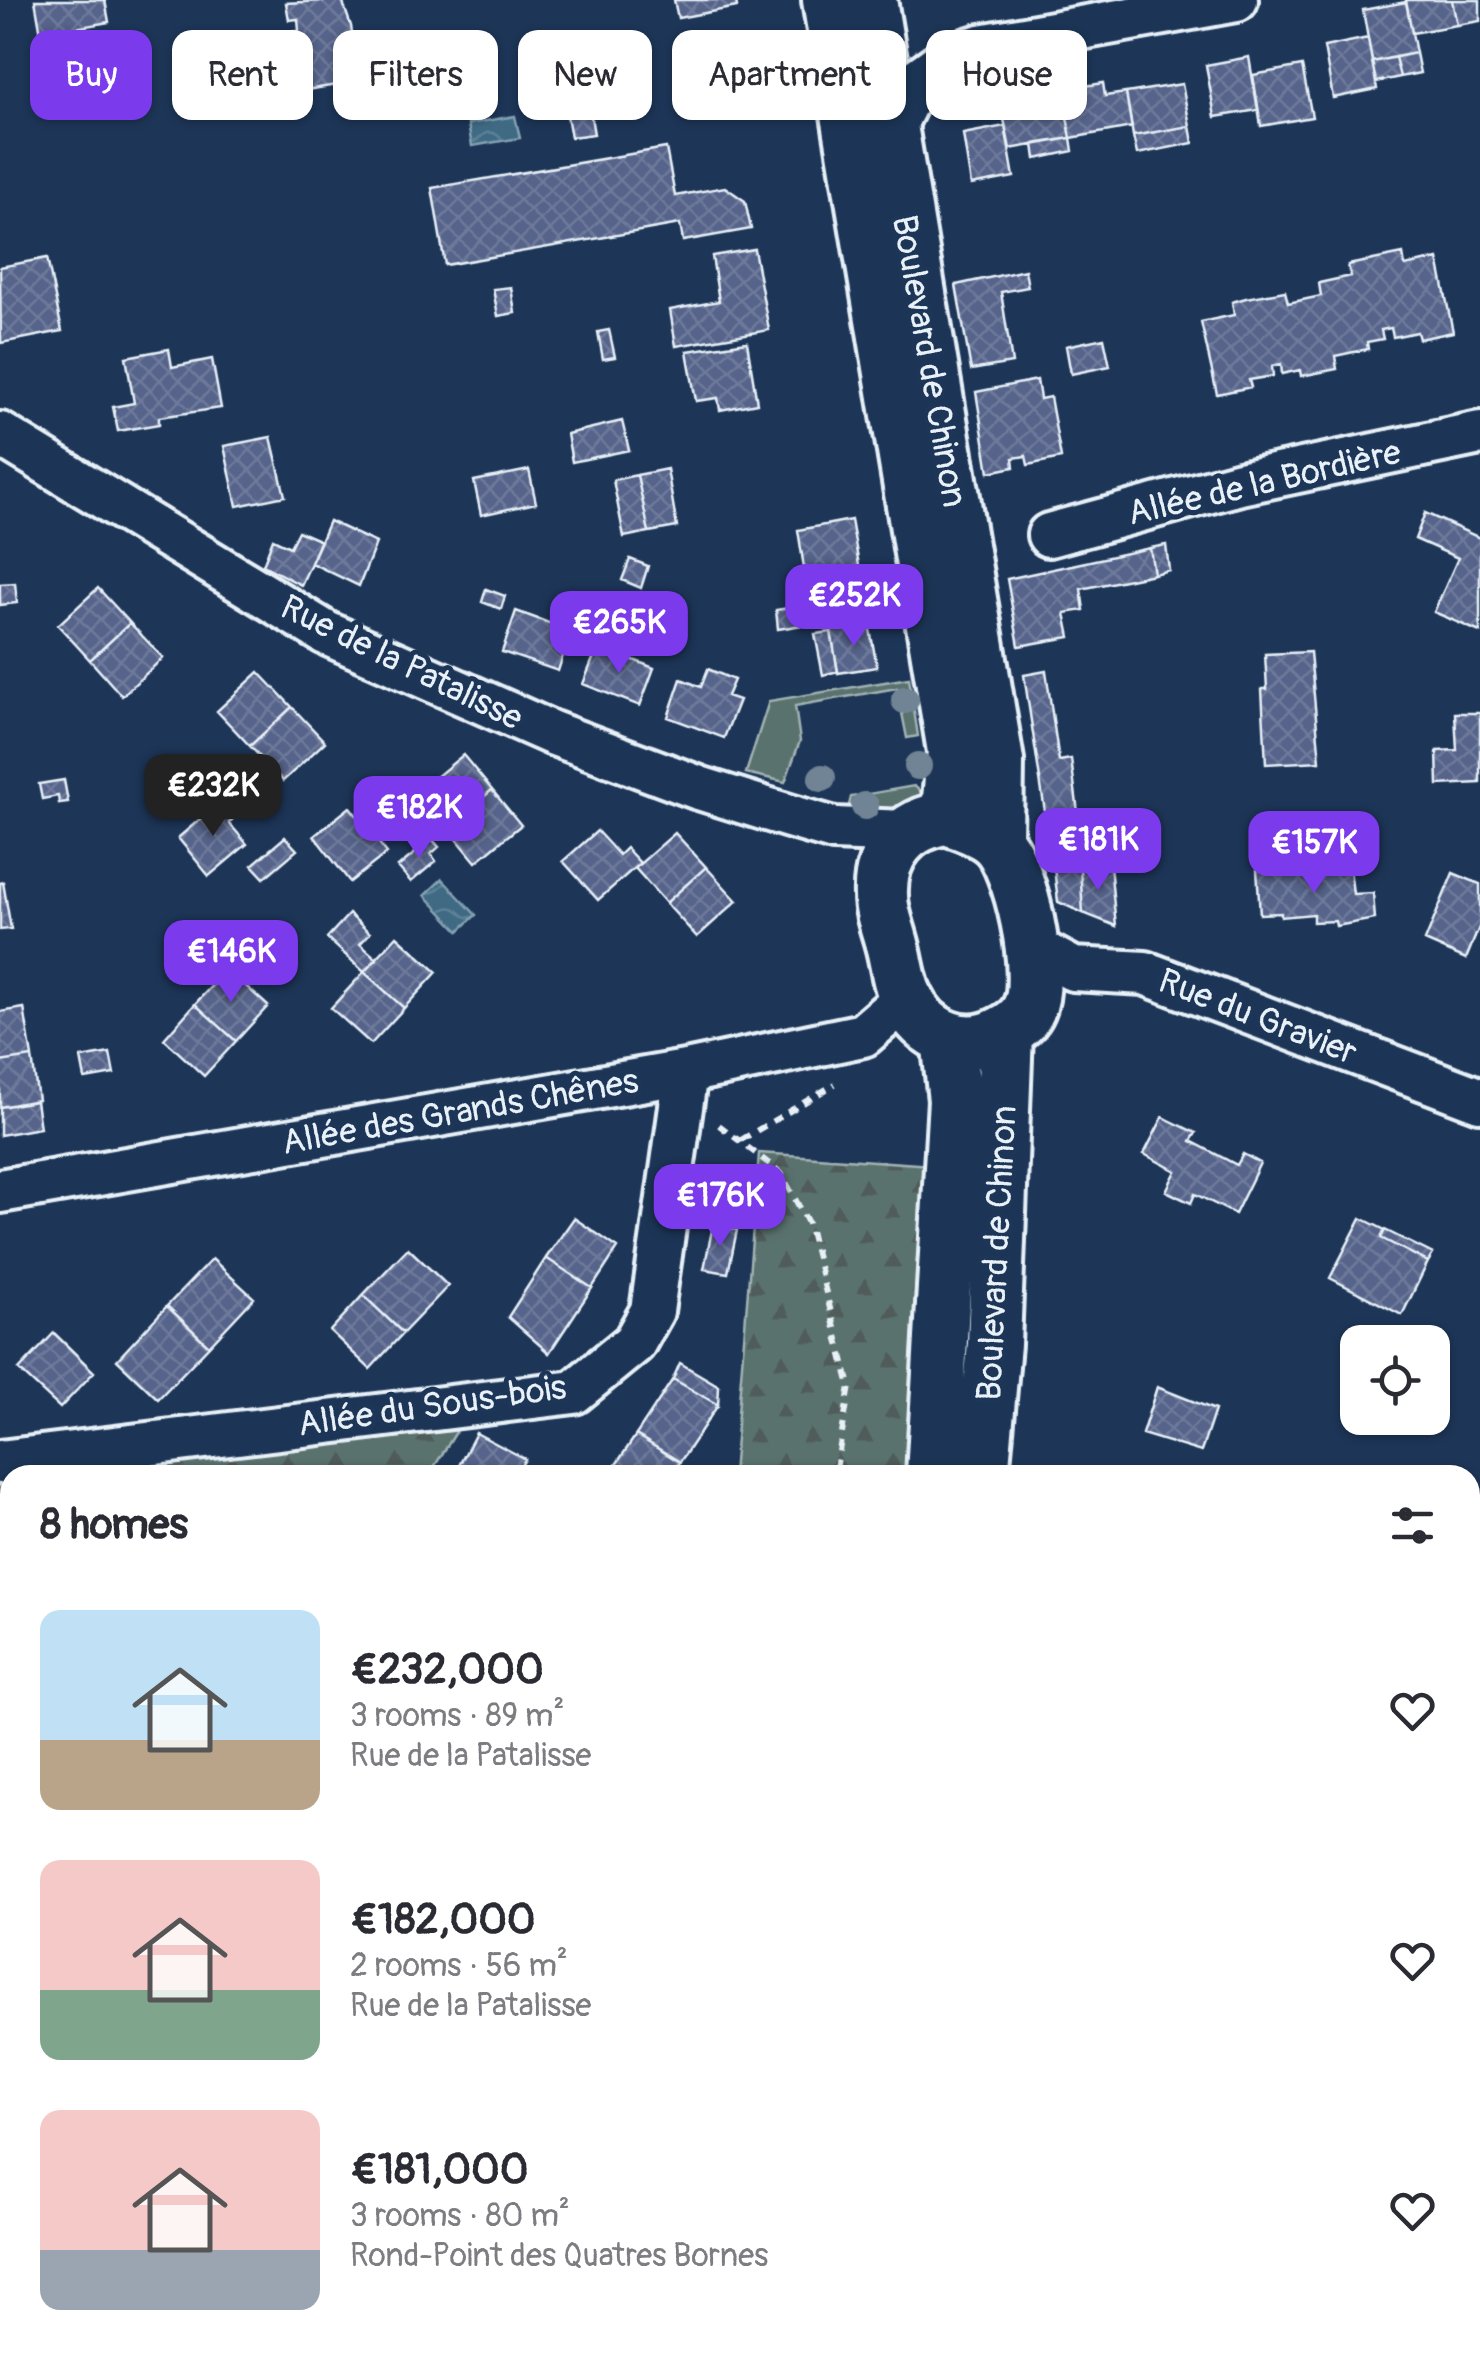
<!DOCTYPE html>
<html lang="en">
<head>
<meta charset="utf-8">
<style>
	body { margin:0; font-family:Pangolin,sans-serif; background:#f2f2f3; color:#2b2b33; height:100vh; display:flex; flex-direction:column; font-size:38px; white-space:nowrap }
	* { box-sizing:border-box; margin:0 }
	p { font-size:32px; color:#7c7c81 }
	.icon { flex:none; width:55px; height:55px; fill:none; stroke:currentColor; stroke-width:2; stroke-linecap:round; stroke-linejoin:round }
	.map { position:relative; flex:1; overflow:hidden }
	.drawer { position:absolute; left:0px; top:1465px; width:1480px; height:892px; display:flex; flex-direction:column; background:#fff; border-radius:30px 30px 0 0; box-shadow:0 2px 8px #0004 }
	.drawer>* { flex:none }
	.hud { position:absolute; left:30px; top:30px; width:1420px; height:90px; display:flex; gap:20px }
	.fabs { position:absolute; left:1340px; top:1325px; display:grid; gap:20px }
	.fabs a { display:grid; place-items:center; width:110px; height:110px; border-radius:20px; background:#fff; box-shadow:0 2px 8px #0004; font-size:50px }
	.price { position:absolute; translate:-50% -85px; padding:0 22px; border-radius:20px; background:#7c3aed; color:#fff; font-size:32px; line-height:65px; filter:drop-shadow(0 2px 5px #0008) }
	.price::after { content:''; position:absolute; left:50%; top:60px; width:30px; height:22px; margin-left:-15px; background:inherit; clip-path:polygon(0 0,100% 0,50% 100%) }
	.price.active { background:#222; color:#fff }
	ul { padding:0; list-style:none }
	li { display:flex; align-items:center; gap:30px; height:250px; padding:0 40px }
	li span { display:grid; place-items:center; flex:none; width:280px; height:200px; border-radius:20px; color:#555 }
	li>.icon { margin-inline-start:auto }
	span .icon { width:120px; height:120px; fill:#fffc; stroke-width:1 }
	li b { font-size:42px }
	h2 { display:flex; justify-content:space-between; align-items:center; height:120px; padding:0 40px; font-size:42px }
	.chip { padding:0 35px; border-radius:20px; background:#fff; box-shadow:0 2px 8px #0004; font-size:35px; line-height:90px }
	.chip.active { background:#7c3aed; color:#fff }
	.map>svg:first-child { display:block }
</style>
</head>
<body>
<div class="map">
<svg width="1480" height="2357" viewBox="0 0 1480 2357">
	<defs>
		<pattern id="forest-firs" width="22" height="20" patternUnits="userSpaceOnUse" patternTransform="scale(2.5)"><rect width="22" height="20" fill="#5a726e"/><path d="M5 1l3.5 6h-7zM16 11l3.5 6h-7z" fill="#4f5b5a"/></pattern>
		<pattern id="park-dots" width="8" height="8" patternUnits="userSpaceOnUse" patternTransform="scale(2.5)"><rect width="8" height="8" fill="#5a726e"/><path d="M2 2h.1M6 6h.1" fill="none" stroke="#4f5b5a" stroke-width="1.8" stroke-linecap="round"/></pattern>
		<pattern id="water-waves" width="16" height="10" patternUnits="userSpaceOnUse" patternTransform="scale(2.5)"><rect width="16" height="10" fill="#3f6b84"/><path d="M0 5q4-4 8 0t8 0" fill="none" stroke="#5b8196"/></pattern>
		<pattern id="building-cross-hatch" width="8" height="8" patternUnits="userSpaceOnUse" patternTransform="scale(2.5)"><rect width="8" height="8" fill="#56638a"/><path d="M0 0l8 8M0 8l8-8" fill="none" stroke="#6e7a9b"/></pattern>
	</defs>
	<rect width="100%" height="100%" fill="#1d3557"/>
	<filter id="ink" filterUnits="userSpaceOnUse"><feTurbulence type="fractalNoise" baseFrequency=".01" numOctaves="2"/><feDisplacementMap in="SourceGraphic" scale="20" xChannelSelector="R" yChannelSelector="G"/><feConvolveMatrix kernelMatrix="1 2 1 2 8 2 1 2 1" color-interpolation-filters="sRGB"/></filter>
	<g filter="url(#ink)">
		<path fill="#5a726e" stroke="#a1b2b3" stroke-width="2.5" d="M909 678 918 736 907 738 897 688 795 706 800 741 785 782 746 773 769 701Z
			M914 786 924 794 902 812 847 813 851 797Z"/>
		<path fill="url(#forest-firs)" stroke="#a1b2b3" stroke-width="2.5" d="M759 1153 931 1165 905 1475H733Z
			M475 1402 429 1475H10V2083L0 2090V1462Z"/>
		<path fill="url(#park-dots)" stroke="#a1b2b3" stroke-width="2.5" d="M989 2348H1309L1320 2357H989Z"/>
		<path fill="url(#water-waves)" stroke="#83a1b2" stroke-width="2.5" d="M515 116 520 138 472 146 468 124Z
			M442 879 476 915 459 931 425 895Z"/>
		<g fill="none" stroke-linecap="round" stroke-linejoin="round">
			<path stroke="#83a1b2" stroke-width="11" d="M0 1992 10 1981"/>
		</g>
		<path fill="url(#building-cross-hatch)" stroke="#e8f1f8" stroke-width="2.5" d="M35 0H105L109 22 41 34Z
			M342 0 351 26 353 39 348 40 355 82 288 93 278 33 299 31 298 19 289 20 286 3Z
			M674 0H736L737 7 678 18Z
			M1406 0H1452L1457 25 1412 33Z
			M1452 0H1480V21L1457 25Z
			M1406 2 1416 53 1372 62 1363 10Z
			M1368 38 1377 89 1333 98 1324 47Z
			M636 48 640 73 585 82 594 134 571 137 567 116 578 114 569 60Z
			M1416 53 1420 73 1400 77 1395 57Z
			M1249 57 1258 110 1215 117 1206 65Z
			M1395 57 1400 77 1376 82 1372 62Z
			M745 58 754 108 709 116 706 99 692 101 689 83 703 82 701 65Z
			M1302 66 1312 117 1261 126 1253 75Z
			M413 76 415 87 392 91 390 80Z
			M1103 83 1105 96 1126 93 1132 127 1071 138 1062 90Z
			M1182 84 1190 126 1133 136 1126 93Z
			M1062 90 1071 138 1010 149 1003 114 1027 110 1024 96Z
			M1005 126 1014 177 971 185 963 134Z
			M1190 126 1193 143 1137 154 1133 136Z
			M1071 138 1073 151 1036 159 1034 144Z
			M666 148 675 196 725 187 745 201 751 229 683 241 680 224 445 265 432 188Z
			M754 249 769 330 676 346 670 310 719 301 712 256Z
			M1403 254 1405 266 1438 259 1453 332 1419 339 1417 332 1393 337 1391 328 1381 330 1383 339 1367 342 1368 349 1335 356 1337 369 1301 376 1300 370 1282 374 1281 364 1272 366 1273 376 1249 380 1251 387 1217 394 1201 322 1234 315 1232 302 1246 298 1285 291 1288 303 1321 296 1319 283 1351 276 1348 265Z
			M47 258 62 331 1 343 0 267Z
			M1025 270 1028 287 1001 292 1012 363 971 370 956 285Z
			M511 287 515 313 498 316 493 289Z
			M609 330 615 357 603 359 598 332Z
			M1104 338 1110 366 1071 374 1066 346Z
			M747 342 757 403 720 410 718 398 696 401 687 351Z
			M169 349 172 367 212 359 221 408 159 417V424L118 431 113 407 134 403 126 357Z
			M1037 380 1040 399 1050 397 1061 458 1028 465 1026 456 1013 458 1014 467 989 472 976 392Z
			M622 421 629 450 572 462 567 434Z
			M271 437 285 496 237 506 224 446Z
			M667 469 677 527 649 532 637 475Z
			M529 470 536 503 481 515 474 481Z
			M637 475 649 532 624 537 613 480Z
			M1425 513 1480 538V632L1434 612 1458 558 1415 539Z
			M851 520 860 571 806 580 798 530Z
			M329 521 376 543 359 586 311 563Z
			M298 531 321 541 301 585 263 565 273 539 290 547Z
			M1166 545 1169 570 1154 574 1150 548Z
			M1150 548 1154 574 1081 589 1084 610 1065 613 1070 637 1019 646 1007 579Z
			M630 559 648 566 641 588 622 580Z
			M15 583 17 603 0 605V584Z
			M98 588 130 623 90 660 58 625Z
			M486 589 505 596 501 609 482 602Z
			M807 605 809 624 778 629 776 610Z
			M516 611 571 631 558 671 502 652Z
			M130 623 163 658 122 696 90 660Z
			M869 624 877 667 838 673 831 630Z
			M831 632 838 671 823 675 815 634Z
			M598 646 654 668 640 706 583 684Z
			M1310 652 1320 761 1266 764 1262 689H1267L1265 654Z
			M708 669 734 680 727 696 739 700 724 738 668 717 681 679 701 687Z
			M1046 671 1059 761 1071 759 1079 820 1047 825 1024 675Z
			M259 672 292 707 250 746 217 711Z
			M292 707 325 742 283 781 250 746Z
			M1455 713H1480V783L1438 785 1437 751 1457 750Z
			M463 755 492 790 447 827 418 792Z
			M199 774 209 784 188 805 177 794Z
			M64 780 68 802 59 803 58 796 42 799 39 784Z
			M492 790 521 825 476 862 447 827Z
			M221 801 234 818 229 823 247 844 209 876 178 838Z
			M350 807 387 853 350 882 314 836Z
			M597 831 619 855 626 848 640 863 598 900 563 861Z
			M675 833 706 867 666 903 635 868Z
			M285 837 297 850 264 878 252 865Z
			M432 839 439 847 431 854 436 861 411 882 398 867Z
			M1078 847 1080 868 1083 913 1058 902 1052 851Z
			M1110 865 1116 926 1083 913 1080 868Z
			M706 867 737 901 697 937 666 903Z
			M1279 868 1280 875 1350 868 1353 894 1373 893 1375 919 1336 926 1335 921 1313 922V914L1281 917V913L1260 914 1257 870Z
			M1453 873 1480 884V925L1466 959 1425 941Z
			M3 882 11 929 0 930V883Z
			M349 914 370 933 360 944 377 959 364 972 327 938Z
			M397 936 437 972 404 1008 364 972Z
			M227 969 268 1006 236 1041 195 1004Z
			M364 972 404 1008 371 1044 331 1008Z
			M195 1004 236 1041 204 1076 164 1039Z
			M24 1008 32 1057 0 1062V1012Z
			M110 1053 114 1074 85 1079 81 1058Z
			M32 1057 38 1100 0 1107V1062Z
			M36 1101 40 1128 0 1135V1107Z
			M1163 1117 1196 1133 1191 1141 1237 1165 1243 1154 1260 1163 1235 1214 1195 1194 1191 1203 1166 1191 1176 1171 1144 1154Z
			M574 1218 618 1248 592 1288 546 1258Z
			M1361 1218 1385 1230 1381 1238 1428 1262 1402 1315 1330 1278Z
			M713 1225 737 1230 728 1273 704 1269Z
			M1385 1230 1433 1254 1428 1262 1381 1238Z
			M408 1248 448 1286 403 1333 363 1295Z
			M546 1258 592 1288 549 1353 508 1317Z
			M212 1259 254 1298 209 1346 167 1306Z
			M363 1295 403 1333 370 1369 330 1331Z
			M167 1306 209 1346 158 1399 117 1360Z
			M54 1333 94 1372 60 1408 19 1370Z
			M680 1363 719 1386 718 1405 673 1379Z
			M673 1379 718 1405 680 1462 636 1435Z
			M1157 1387 1215 1410 1201 1452 1142 1434Z
			M476 1433 525 1459 516 1475H454Z
			M636 1435 680 1462 672 1475H609Z
			M1470 1694 1480 1702V1719L1470 1734Z
			M1470 2123 1480 2131V2201L1470 2194Z
			M10 2151V2206L0 2213V2157Z
			M10 2328V2348H39L46 2357H0V2335Z
			M634 2348H687L685 2357H633Z"/>
		<g fill="none" stroke-linecap="round" stroke-linejoin="round">
			<g stroke="#e8f1f8" stroke-width="50">
				<path id="minor" d="M892 131 917 80 952 55 981 46 1236 0
					M0 434 326 633 552 733 699 788 789 816 834 829 905 832
					M1049 535 1240 483 1480 433
					M1034 948 1073 969 1145 973 1480 1100
					M0 1191 686 1072 863 1035 906 998
					M0 1462 574 1392 634 1343 652 1311 686 1072
					M1470 1993 1480 2003
					M0 2273 10 2267
					M373 2357V2348"/>
			</g>
			<g stroke="#e8f1f8" stroke-width="60">
				<path id="major" d="M829 0 954 751 947 818
					M870 0 997 761 996 841
					M947 818C963 824 982 829 995 841 1021 864 1044 976 1029 1008 1024 1020 1014 1027 1002 1033 966 1053 924 1036 907 999 899 984 897 964 893 948 889 931 881 913 881 896 879 853 905 823 947 818Z
					M933 1475 955 1100 948 1039
					M982 1475 994 1344 1006 1032
					M902 2357 903 2348"/>
			</g>
			<path stroke="#e8f1f8" stroke-width="6" stroke-dasharray="10 8" stroke-linecap="butt" d="M719 1125 781 1173 808 1223 850 1386 835 1475
				M741 1140 835 1084
				M0 1672 10 1668
				M0 1949 10 1937
				M0 2080 10 2073
				M208 2357H220"/>
			<use href="#minor" stroke="#1d3557" stroke-width="42"/>
			<use href="#major" stroke="#1d3557" stroke-width="52"/>
		</g>
		<g fill="#718495">
			<circle cx="905" cy="700" r="14"/>
			<circle cx="918" cy="766" r="14"/>
			<circle cx="822" cy="778" r="14"/>
			<circle cx="865" cy="806" r="14"/>
		</g>
	</g>
	<g text-anchor="middle" stroke-width="10" stroke-linejoin="round" paint-order="stroke">
		<g font-size="35" fill="#e8f1f8" stroke="#1d3557">
			<text transform="translate(930 361) rotate(80)" y="12">Boulevard de Chinon</text>
			<text transform="translate(1264 482) rotate(-13)" y="12">Allée de la Bordière</text>
			<text transform="translate(402 662) rotate(26)" y="12">Rue de la Patalisse</text>
			<text transform="translate(1258 1016) rotate(21)" y="12">Rue du Gravier</text>
			<text transform="translate(460 1111) rotate(-10)" y="12">Allée des Grands Chênes</text>
			<text transform="translate(996 1253) rotate(-87)" y="12">Boulevard de Chinon</text>
			<text transform="translate(432 1405) rotate(-8)" y="12">Allée du Sous-bois</text>
		</g>
	</g>
</svg>
<div class="fabs">
<a><svg class="icon" aria-label="locate" viewBox="0 0 24 24"><circle cx="12" cy="12" r="6"/><path d="M12 2v4M12 18v4M2 12h4M18 12h4"/></svg></a>
</div>
<b class="price" style="left:854px;top:649px">€252K</b>
<b class="price" style="left:619px;top:676px">€265K</b>
<b class="price active" style="left:213px;top:839px">€232K</b>
<b class="price" style="left:419px;top:861px">€182K</b>
<b class="price" style="left:1098px;top:893px">€181K</b>
<b class="price" style="left:1314px;top:896px">€157K</b>
<b class="price" style="left:231px;top:1005px">€146K</b>
<b class="price" style="left:720px;top:1249px">€176K</b>
<div class="hud">
<a class="chip active">Buy</a>
<a class="chip">Rent</a>
<a class="chip">Filters</a>
<a class="chip">New</a>
<a class="chip">Apartment</a>
<a class="chip">House</a>
</div>
<section class="drawer">
<h2>8 homes<svg class="icon" aria-label="filters" viewBox="0 0 24 24"><path d="M4 7h16M4 17h16"/><circle cx="9" cy="7" r="2"/><circle cx="15" cy="17" r="2"/></svg></h2>
<ul>
<li><span style="background:linear-gradient(#bfe0f5 65%,#b9a48a 0)"><svg class="icon" aria-label="home" viewBox="0 0 24 24"><path d="M3 11l9-7 9 7M6 9v11h12V9"/></svg></span><div><b>€232,000</b><p>3 rooms · 89 m²</p><p>Rue de la Patalisse</p></div><svg class="icon" aria-label="heart" viewBox="0 0 24 24"><path d="M12 20l-8-8c-3-5 5-10 8-4 3-6 11-1 8 4z"/></svg></li>
<li><span style="background:linear-gradient(#f6c9c9 65%,#7fa58c 0)"><svg class="icon" aria-label="home" viewBox="0 0 24 24"><path d="M3 11l9-7 9 7M6 9v11h12V9"/></svg></span><div><b>€182,000</b><p>2 rooms · 56 m²</p><p>Rue de la Patalisse</p></div><svg class="icon" aria-label="heart" viewBox="0 0 24 24"><path d="M12 20l-8-8c-3-5 5-10 8-4 3-6 11-1 8 4z"/></svg></li>
<li><span style="background:linear-gradient(#f6c9c9 70%,#9aa5b1 0)"><svg class="icon" aria-label="home" viewBox="0 0 24 24"><path d="M3 11l9-7 9 7M6 9v11h12V9"/></svg></span><div><b>€181,000</b><p>3 rooms · 80 m²</p><p>Rond-Point des Quatres Bornes</p></div><svg class="icon" aria-label="heart" viewBox="0 0 24 24"><path d="M12 20l-8-8c-3-5 5-10 8-4 3-6 11-1 8 4z"/></svg></li>
</ul>
</section>
</div>
</body>
</html>
